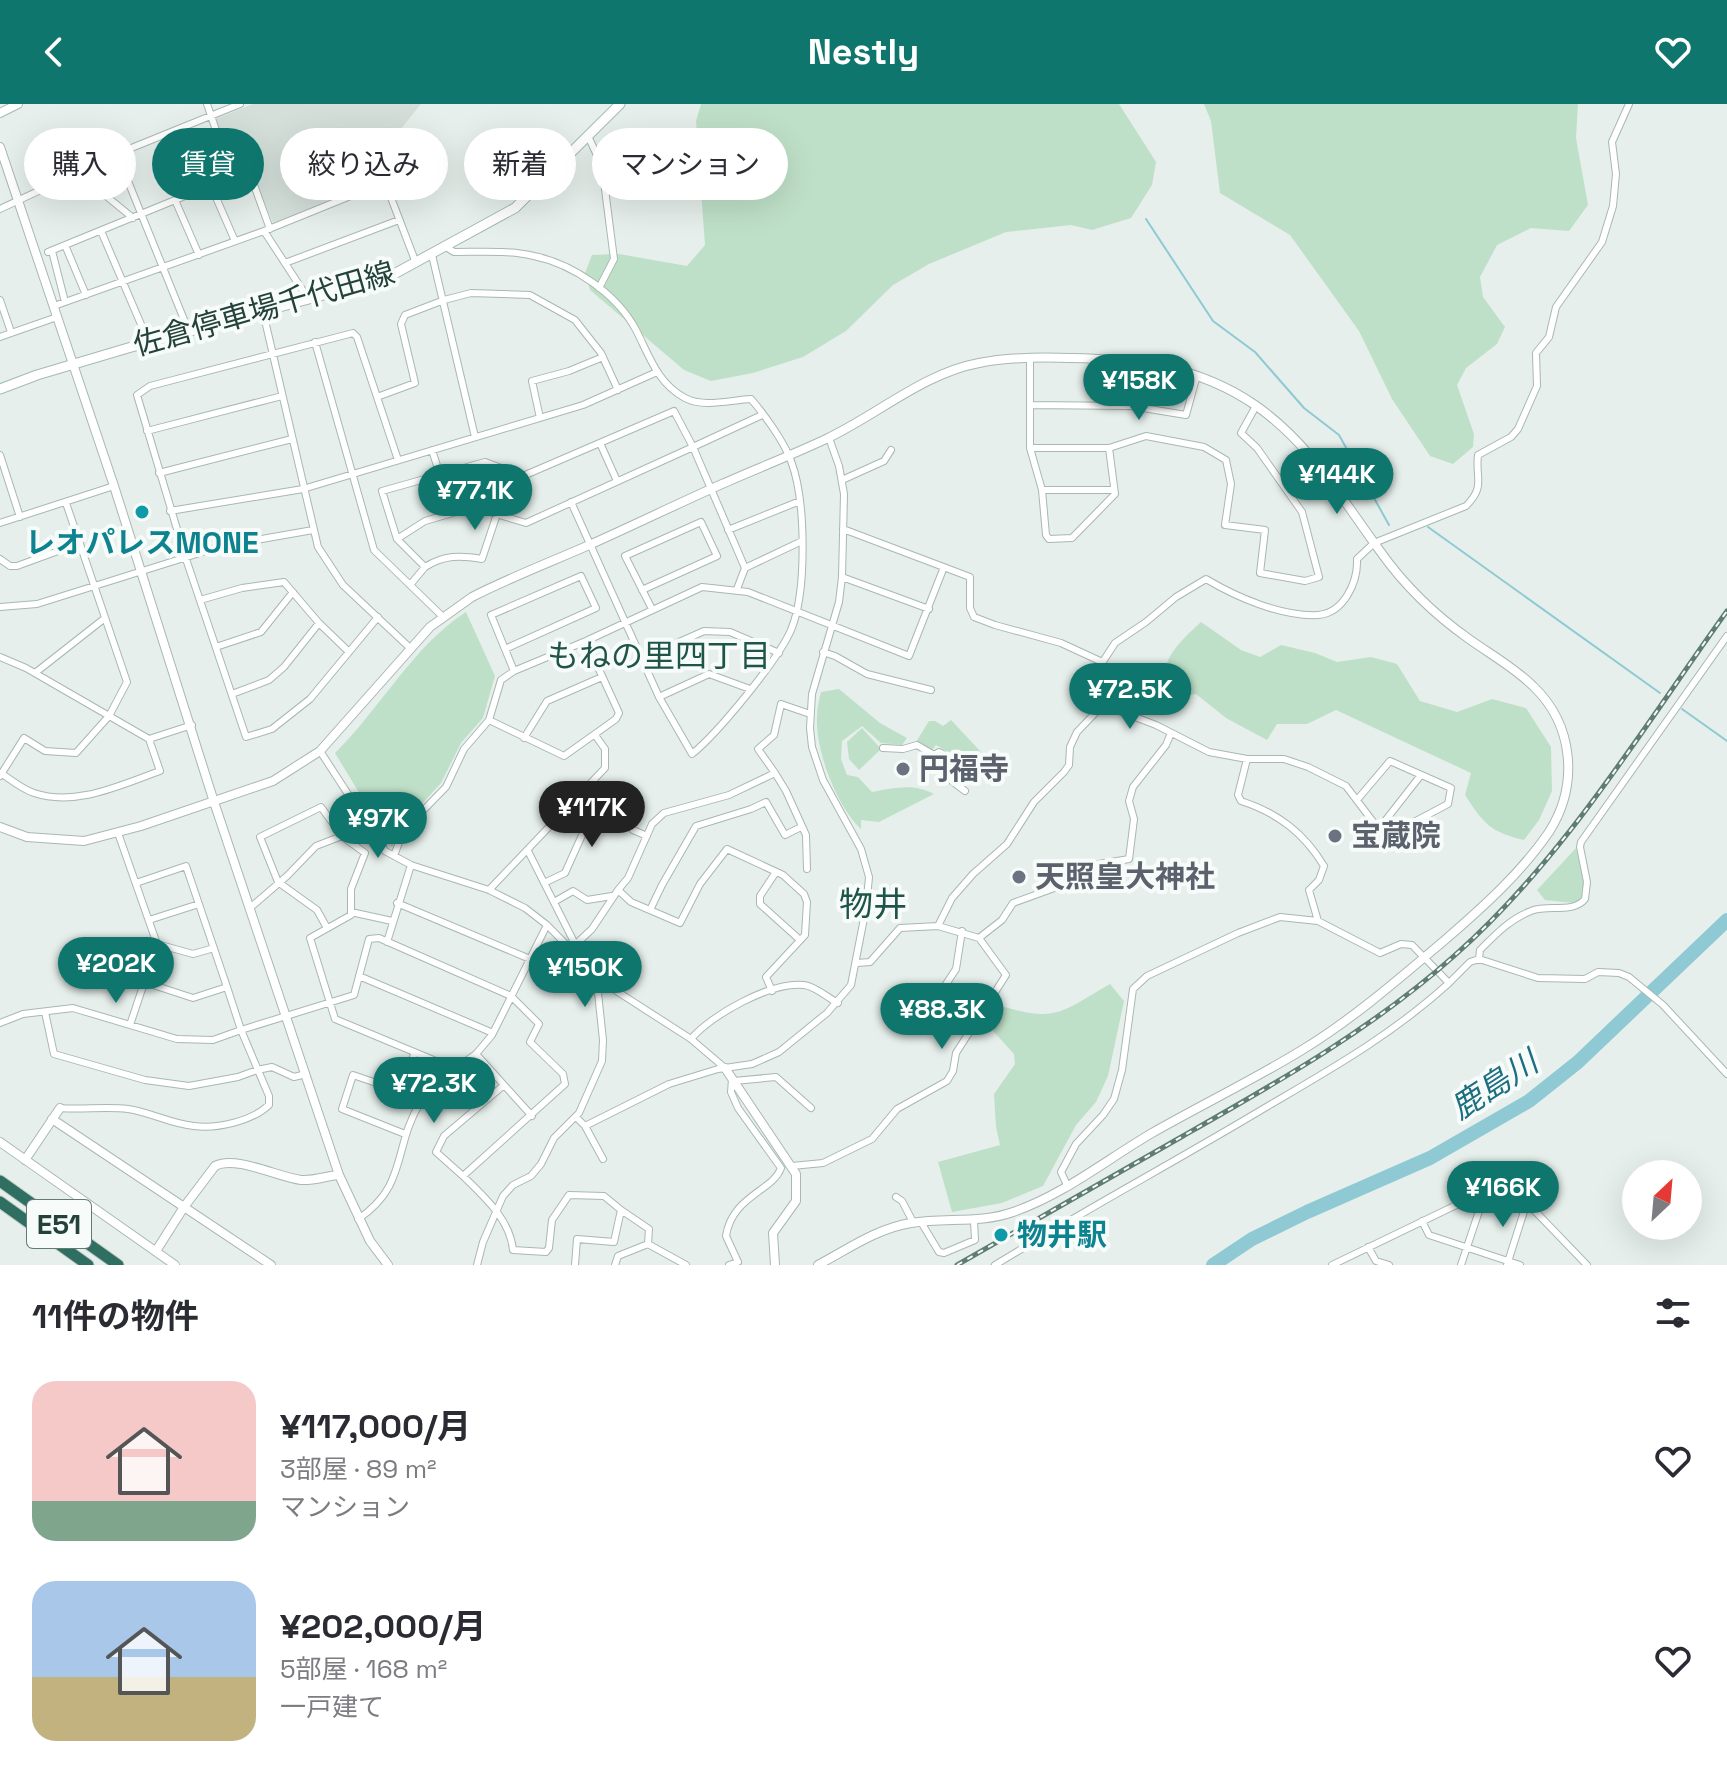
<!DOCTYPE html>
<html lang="ja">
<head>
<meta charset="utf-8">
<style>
	body { margin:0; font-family:"Space Grotesk","Noto Sans JP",sans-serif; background:#f7f7f7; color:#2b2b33; height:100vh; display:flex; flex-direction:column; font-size:30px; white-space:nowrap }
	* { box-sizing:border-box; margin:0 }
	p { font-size:26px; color:#7c7c81 }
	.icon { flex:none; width:44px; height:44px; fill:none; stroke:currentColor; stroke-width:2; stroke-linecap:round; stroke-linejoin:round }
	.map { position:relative; height:1161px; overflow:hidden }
	.side { display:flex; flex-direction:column; background:#fff; flex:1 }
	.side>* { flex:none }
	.banner { position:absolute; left:24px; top:24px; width:800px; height:72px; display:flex; gap:16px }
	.needle { width:52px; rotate:26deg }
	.buttons { position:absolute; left:1622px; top:1056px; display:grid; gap:16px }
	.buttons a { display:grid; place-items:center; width:80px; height:80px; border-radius:50%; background:#fff; box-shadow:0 8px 32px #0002; font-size:40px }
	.price { position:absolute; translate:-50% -68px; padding:0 18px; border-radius:28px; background:#0f766e; color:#fff; font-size:26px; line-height:52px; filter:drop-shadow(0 2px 4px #0008) }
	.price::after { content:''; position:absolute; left:50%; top:48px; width:24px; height:18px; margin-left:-12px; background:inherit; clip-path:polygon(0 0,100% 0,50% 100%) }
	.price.on { background:#222; color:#fff }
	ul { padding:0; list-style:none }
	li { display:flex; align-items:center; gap:24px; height:200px; padding:0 32px }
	li span { display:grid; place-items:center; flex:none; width:224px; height:160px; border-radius:24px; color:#555 }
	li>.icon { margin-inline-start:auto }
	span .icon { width:96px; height:96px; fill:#fffc; stroke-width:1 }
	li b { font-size:34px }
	h2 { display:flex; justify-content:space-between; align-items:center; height:96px; padding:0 32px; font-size:34px }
	.pill { padding:0 28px; border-radius:36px; background:#fff; box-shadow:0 8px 32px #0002; font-size:28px; line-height:72px }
	.pill.on { background:#0f766e; color:#fff }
	header { display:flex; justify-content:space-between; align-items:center; height:104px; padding:0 32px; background:#0f766e; color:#fff; font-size:36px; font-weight:600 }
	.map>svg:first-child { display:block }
</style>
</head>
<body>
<header><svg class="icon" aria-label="back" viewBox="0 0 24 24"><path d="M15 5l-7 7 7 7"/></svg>Nestly<svg class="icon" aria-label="heart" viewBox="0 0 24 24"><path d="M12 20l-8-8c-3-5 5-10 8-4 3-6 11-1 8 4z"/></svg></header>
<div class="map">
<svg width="1727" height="1161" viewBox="0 0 1727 1161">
	<rect width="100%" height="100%" fill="#e6efeb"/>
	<path fill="#d4dfda" d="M253 0H421L391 37 373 47 382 77 273 119 250 63 234 69 215 15Z"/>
	<path fill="#bfe0c8" d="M701 0H1119L1156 58 1152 81 1131 114 1092 126 1071 121 1006 128 929 160 893 181 846 227 803 253 753 269 711 277 684 266 590 186 585 169 592 151 619 150 687 162 705 141 696 17Z
		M1204 0H1578L1576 34 1588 101 1569 127 1531 124 1497 141 1480 173 1483 193 1505 223 1497 240 1466 264 1457 281 1474 330 1473 343 1453 360 1430 352 1392 295 1359 227 1290 131 1220 89 1211 17Z
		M466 508 495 572 483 614 461 639 441 679 399 725 392 743 335 649C380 605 412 543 466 508Z
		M1201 518 1241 546 1260 553 1281 541 1315 549 1337 558 1371 553 1397 560 1420 597 1457 608 1492 595 1526 604 1551 643 1552 687 1539 716 1524 736C1490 728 1484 720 1465 691L1471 669 1336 606 1307 620H1277L1267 636 1226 614 1196 590 1175 593C1172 589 1166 582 1165 577 1161 553 1186 532 1201 518Z
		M839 585 880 619 907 634 902 641 881 639 862 622 842 637 841 655 847 671 858 673 872 688C894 684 913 679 934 690L879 718 861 716V725C837 703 815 646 817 613 817 605 819 596 821 588Z
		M951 616 982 649 969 675 953 669C955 652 951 649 936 641L931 647 916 638 929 617H935L943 622Z
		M862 624 881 645 859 666 849 655 847 638Z
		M1576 744 1583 775V794L1574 799 1545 796 1537 786Z
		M1110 880 1124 897 1108 972 1096 998 1076 1021 1043 1082 1002 1099 952 1108 938 1058 1000 1041 996 1023 994 990 1015 960 1014 950 983 916 995 900C1056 919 1058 910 1110 880Z"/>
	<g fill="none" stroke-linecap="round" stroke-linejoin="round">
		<path stroke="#8ec9d4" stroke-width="2" d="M1146 115 1213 217 1255 248 1304 304 1339 331 1389 421
			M1428 423 1660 589
			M1682 605 1727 637"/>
		<path stroke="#8ec9d4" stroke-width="14" d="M1213 1161 1252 1135 1307 1108 1430 1054 1529 997 1578 958 1727 816"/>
		<g stroke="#a8b8b2" stroke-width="8">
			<path id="minor" d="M207 0 232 73
				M588 32 602 62 614 155 599 184
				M36 42 78 69 133 114
				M117 50 189 228
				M211 82 235 137
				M175 96 199 151
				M0 105 124 47 240 0
				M101 127 149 239
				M264 127 309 196
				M65 141 86 191
				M446 143 454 148C480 148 509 146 534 152 573 160 617 190 636 226 649 251 657 279 685 294 704 304 730 296 751 295 764 310 785 339 791 357 806 396 807 488 791 526 778 556 718 629 692 650L659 593 571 398
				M52 147 65 198
				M48 148 246 67 250 70 270 125
				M432 151 475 333
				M285 159 399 116
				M0 196 11 228
				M54 202 264 127 385 78 416 159
				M263 208 318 443 343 481 410 544
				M0 233 57 213
				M315 238 374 446 442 512
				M1030 253V344L1042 386 1046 431 1049 435 1072 434 1115 390 1109 344 1146 332 1204 343 1226 356 1231 380 1225 421 1265 426 1260 469 1305 477 1319 473 1302 408 1257 344 1241 329 1256 302
				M377 293 415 279 401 220 405 211 444 196 471 189 530 191 575 216 601 249 618 286
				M1030 301 1131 302 1186 311 1197 271
				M540 314 532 277 569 267 603 253
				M147 327 282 292
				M600 339 617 377
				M1030 344H1109
				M432 346 440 371
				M0 351 20 413
				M159 369 292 335
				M842 376 884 357 891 346
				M1042 386H1114
				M170 407 303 385 583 301 657 268
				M0 419 114 382
				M843 425 970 473V504L974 513 995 521 1061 539 1100 557 1106 563 1108 585 1099 605 1077 628 1070 643 1069 661 1064 668 1034 698 1007 740 973 770 952 794 938 822
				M728 426 800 397
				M397 435 425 417 473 403 526 419 693 343 674 307 523 372 485 358 382 387 397 435 425 463 410 481
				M0 455 10 462H17L80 439
				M425 463C444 451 460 451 482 455L511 368
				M745 464 693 343 762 311
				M842 473 929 505
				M737 485 745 464 802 437
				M642 486 717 452 701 418 625 452 652 505
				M200 496 242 484 284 478 319 519 349 548
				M0 503 37 500 222 442 313 426
				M378 513 310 595 272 625 246 633 185 452 137 291 150 282 353 229 357 233 398 356
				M586 537 619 609 616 615 564 652 489 616 501 576 514 567 586 537 702 483 748 488 909 552 944 463
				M216 543 261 528 293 488
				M505 545 596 504 581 472 491 511 514 567
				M823 548 835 552 867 570 931 586
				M0 553 26 564 149 635 192 621
				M641 555 704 527 730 528 779 549
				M1102 559 1115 539 1146 518 1176 493 1206 475C1236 493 1282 513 1318 511 1344 509 1358 478 1357 455L1374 439 1466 402C1486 382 1475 374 1478 351L1511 333 1518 325 1537 282 1536 249 1549 233 1556 203 1602 138 1613 102 1616 70 1612 38 1629 0
				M35 569 105 514
				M232 590 269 576 284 563 319 519
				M659 593 709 570 750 585
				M1101 600 1156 621 1209 648 1247 655H1284L1308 663 1346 682 1374 719 1397 727 1448 700 1451 684 1390 657 1357 696
				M524 634 547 597 602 573
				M883 644 903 645 917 641 934 651 939 648C953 654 950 663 952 677L965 687
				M320 647 385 747 411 761 489 786 525 804 547 821 604 879 691 935 725 964
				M1247 655 1238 691 1241 697C1278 709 1304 729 1324 762L1319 776 1309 786 1318 817
				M1 669C11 676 22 685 34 689 76 703 120 681 160 667L149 635
				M775 669 758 645 774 631 781 600 810 610
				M0 672 24 634 45 647 76 649 109 612 127 578 66 399
				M1381 722 1421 671
				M118 729 157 840 130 921
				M528 747 575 840
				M394 752 403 727 446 683 464 645 489 616
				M776 768 760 792V800L800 836
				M136 779 186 762 227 883 193 894 144 878
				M544 779 565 769 583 729 613 702 633 726 647 732
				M489 786 605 664V645L595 631
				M554 798 573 787 587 796 612 792
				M397 799 530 855
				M251 803 287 772 316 742 342 732 364 714
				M650 806 662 781 696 722 751 705 766 698 785 731 801 723
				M351 808 392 817
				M149 816 199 800
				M327 824 317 806 278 778 260 733 321 703 342 732 365 749 351 785V811L310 834 335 915 455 965
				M979 834 1002 816 1013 799 1057 783 1075 764 1129 755 1134 715 1129 697 1133 683 1166 641 1171 629
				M387 838 411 761
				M157 840 193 850 214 844
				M575 841 592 825 618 786
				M1479 855 1480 846C1495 831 1510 815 1531 807 1548 800 1573 810 1585 795L1587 778 1580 743 1581 738 1727 532
				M359 872 493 929
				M772 887 766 873 805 831 807 798 804 790 783 771 727 745 700 780 680 819 631 798 618 786 628 774 652 720 664 709 729 691 775 669 786 687 806 731 807 765
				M933 900 956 865 962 827
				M45 908 54 950 145 976 189 982 238 973 257 966 272 963 294 973 306 970
				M0 919 23 910 73 904 177 935 213 936 241 926 227 883
				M691 935C711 911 772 877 804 881 815 882 828 894 838 899
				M476 950 492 931 547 821
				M734 977 776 973 811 1004
				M60 1004C82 1006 106 1002 128 1005 150 1008 171 1020 194 1022 218 1025 252 1017 269 1001V992L241 926 354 891 369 835 379 834 511 892 539 920 530 938 563 970 565 980 463 1072C484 1093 510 1115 513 1146L546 1148 549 1144 552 1116 569 1091 604 1092 621 1106 614 1138 577 1135 575 1161
				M576 1013 585 1022 669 980 718 965 752 960 779 948 827 909 851 881 866 804 869 773 861 745 823 676 812 643 810 624 812 590 839 498 842 473 844 390 839 362 829 334
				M585 1022 603 1055
				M405 1030 342 1005 353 971 397 986 415 949
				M792 1062 823 1059 872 1035 897 1005 947 977 953 967 956 949 1006 871 979 834 938 822 900 824 870 858 857 859
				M463 1072 436 1048 444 1032 504 981
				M1067 1081 1061 1068 1076 1040 1103 1011 1114 995 1122 966 1133 885 1147 872 1238 829 1280 813 1318 817 1380 849 1401 840 1412 841 1449 879 1470 858 1479 855 1538 874 1585 875 1598 868 1619 869 1629 873 1663 901 1727 970
				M896 1093 902 1097 913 1118
				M621 1106 649 1125 648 1140
				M358 1115C408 1082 393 1043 420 999 432 980 458 963 476 950L532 1012
				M1422 1117 1429 1131 1520 1161
				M921 1118 939 1148 944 1149 975 1136 974 1116
				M1368 1143 1376 1157 1389 1161
				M477 1161 483 1138 503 1092 513 1081 531 1072 541 1060 554 1034 579 1009 602 957 603 936 598 889 604 879
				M615 1161 618 1152 648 1140 686 1161
				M729 1161 738 1158 726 1132C732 1092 773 1087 781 1064L738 1004 731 988 732 975
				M995 1161C1085 1106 1178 1056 1268 1002 1333 964 1393 930 1449 879
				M1332 1161 1506 1077 1587 1161
				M1461 1161 1479 1107 1472 1093
				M1507 1161 1527 1098"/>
		</g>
		<g stroke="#a8b8b2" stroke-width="10">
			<path id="tertiary" d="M0 9 18 0
				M0 43 114 382 214 698 339 1071 370 1137 388 1161
				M0 723 27 733 84 737 141 722 273 677 320 647 430 523 472 493C509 474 548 459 587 442 632 422 677 400 722 380 756 365 792 351 826 335 877 311 924 269 979 259 1009 253 1040 253 1070 254 1137 255 1198 262 1255 301 1310 339 1341 394 1380 447 1404 481 1435 511 1469 535 1490 550 1515 564 1533 582 1574 621 1579 681 1549 728 1521 769 1483 803 1446 835 1400 874 1353 915 1302 946 1253 976 1201 1001 1152 1029 1106 1056 1063 1091 1013 1108 980 1120 945 1113 911 1119 878 1124 848 1145 818 1161
				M725 964 796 1070V1097L773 1129 775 1161
				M52 1015 271 1161
				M0 1038 175 1161
				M25 1056 60 1004
				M156 1147 184 1103 215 1062C235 1051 278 1073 301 1076 314 1077 326 1072 339 1071"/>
		</g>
		<g stroke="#a4bbb3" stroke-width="11">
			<path id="secondary" d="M0 285 37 271 128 244 375 177 394 170 515 104 620 0"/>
		</g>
		<g stroke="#c2cac8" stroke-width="13">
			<path id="motorway" d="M0 1077 118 1161
				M0 1098 88 1161"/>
		</g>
		<use href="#minor" stroke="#fff" stroke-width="6"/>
		<use href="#tertiary" stroke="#fff" stroke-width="8"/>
		<use href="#secondary" stroke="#fff" stroke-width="9"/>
		<use href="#motorway" stroke="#2f6f62" stroke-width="11"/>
		<g stroke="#5f7d75" stroke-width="5">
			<path id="rail" d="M957 1161C1032 1118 1108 1075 1183 1032 1278 978 1372 925 1454 852 1564 755 1642 625 1727 507"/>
		</g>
		<use href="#rail" stroke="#f7fbf9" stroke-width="2" stroke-dasharray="6" stroke-linecap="butt"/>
	</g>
	<g fill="#0f9aa8" stroke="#f7fbf9" stroke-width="3">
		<circle cx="142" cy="408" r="8"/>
		<circle cx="1001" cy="1131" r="8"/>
	</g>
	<g fill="#6b7280" stroke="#f7fbf9" stroke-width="3">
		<circle cx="903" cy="665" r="8"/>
		<circle cx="1335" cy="732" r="8"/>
		<circle cx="1019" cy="773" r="8"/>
	</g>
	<g text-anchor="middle" stroke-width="8" stroke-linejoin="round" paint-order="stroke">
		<rect fill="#f7fbf9" stroke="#637a73" stroke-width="2" x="27" y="1096" width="64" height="48" rx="6"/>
		<g font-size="28" font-weight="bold" fill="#24423a">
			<text x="59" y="1130">E51</text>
		</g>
		<g font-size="30" fill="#24423a" stroke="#f7fbf9">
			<text transform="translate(264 205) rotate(-16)" y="10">佐倉停車場千代田線</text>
		</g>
		<g font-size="30" font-weight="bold" fill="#0d838f" stroke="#f7fbf9">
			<text x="142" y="449">レオパレスMONE</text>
			<text x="1017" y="1141" text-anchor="start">物井駅</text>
		</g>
		<g font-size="30" font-weight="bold" fill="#5b616d" stroke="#f7fbf9" text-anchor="start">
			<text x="919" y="675">円福寺</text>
			<text x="1351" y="742">宝蔵院</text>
			<text x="1035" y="783">天照皇大神社</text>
		</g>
		<g font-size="32" fill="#1f5548" stroke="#f7fbf9">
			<text x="659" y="563">もねの里四丁目</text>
		</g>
		<g font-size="32" font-style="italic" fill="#1c6f80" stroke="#f7fbf9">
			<text transform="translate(1494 981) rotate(-33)" y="11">鹿島川</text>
		</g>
		<g font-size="34" fill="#1f5548" stroke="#f7fbf9">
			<text x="873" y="812">物井</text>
		</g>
	</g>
</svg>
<div class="buttons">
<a><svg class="needle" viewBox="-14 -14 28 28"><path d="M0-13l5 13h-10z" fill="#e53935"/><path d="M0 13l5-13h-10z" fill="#7c7c81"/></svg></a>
</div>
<b class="price" style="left:1139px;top:318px">¥158K</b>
<b class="price" style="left:1337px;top:412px">¥144K</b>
<b class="price" style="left:475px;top:428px">¥77.1K</b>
<b class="price" style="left:1130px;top:627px">¥72.5K</b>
<b class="price on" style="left:592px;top:745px">¥117K</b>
<b class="price" style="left:378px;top:756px">¥97K</b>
<b class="price" style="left:116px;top:901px">¥202K</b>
<b class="price" style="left:585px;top:905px">¥150K</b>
<b class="price" style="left:942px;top:947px">¥88.3K</b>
<b class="price" style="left:434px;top:1021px">¥72.3K</b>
<b class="price" style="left:1503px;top:1125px">¥166K</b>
<div class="banner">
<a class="pill">購入</a>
<a class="pill on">賃貸</a>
<a class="pill">絞り込み</a>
<a class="pill">新着</a>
<a class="pill">マンション</a>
</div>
</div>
<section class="side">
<h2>11件の物件<svg class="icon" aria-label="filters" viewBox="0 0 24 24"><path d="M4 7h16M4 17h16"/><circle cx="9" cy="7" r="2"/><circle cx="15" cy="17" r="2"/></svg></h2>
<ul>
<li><span style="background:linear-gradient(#f6c9c9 75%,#7fa58c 0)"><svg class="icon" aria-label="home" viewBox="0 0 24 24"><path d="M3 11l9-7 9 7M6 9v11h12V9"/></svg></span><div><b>¥117,000/月</b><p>3部屋 · 89 m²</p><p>マンション</p></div><svg class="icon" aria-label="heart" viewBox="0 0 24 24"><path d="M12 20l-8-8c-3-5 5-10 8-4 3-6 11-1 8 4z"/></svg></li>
<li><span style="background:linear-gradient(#a9c7e8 60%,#c2b280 0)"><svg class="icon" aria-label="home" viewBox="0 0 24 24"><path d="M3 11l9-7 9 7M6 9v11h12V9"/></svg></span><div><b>¥202,000/月</b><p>5部屋 · 168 m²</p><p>一戸建て</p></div><svg class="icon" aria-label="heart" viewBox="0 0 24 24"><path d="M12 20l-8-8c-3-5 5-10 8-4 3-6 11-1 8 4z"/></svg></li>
</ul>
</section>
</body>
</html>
